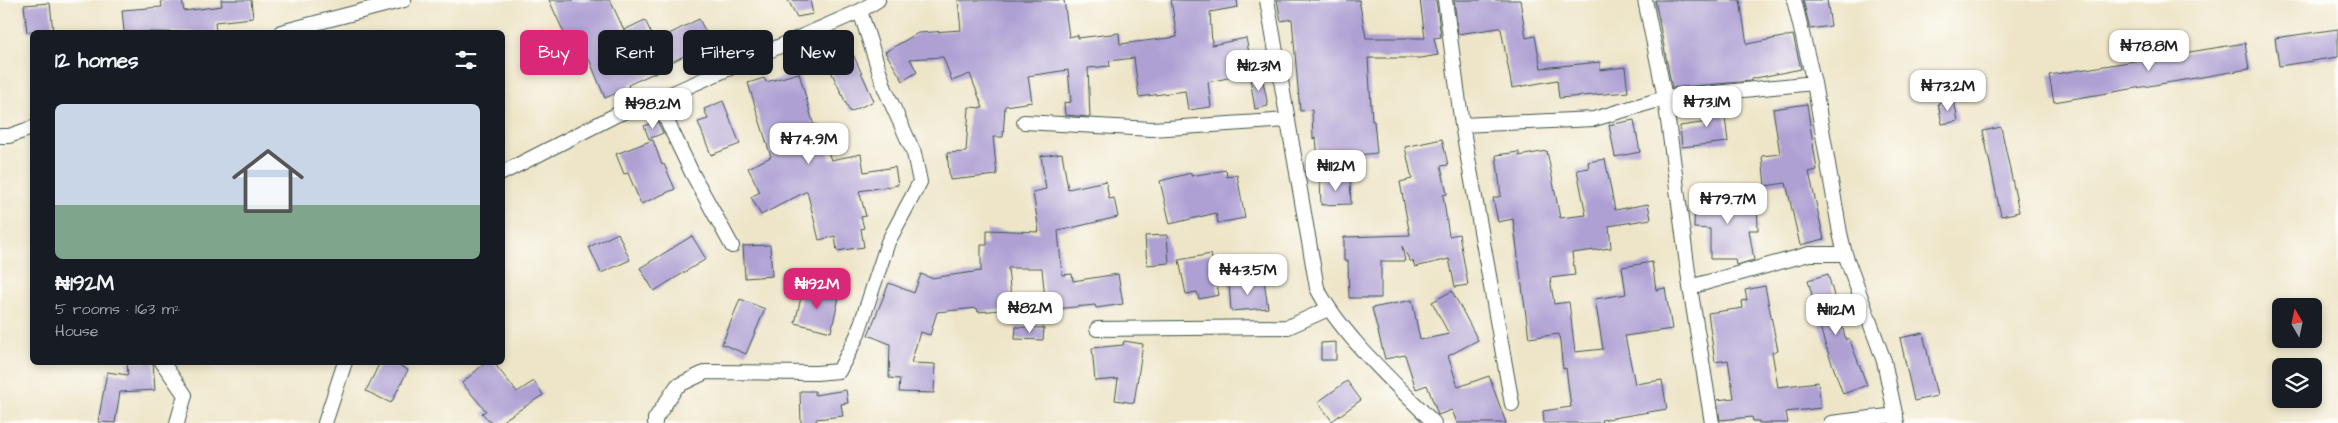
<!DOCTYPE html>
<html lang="en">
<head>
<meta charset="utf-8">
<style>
	body { margin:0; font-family:"Architects Daughter",sans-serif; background:#242831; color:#f1f3f6; height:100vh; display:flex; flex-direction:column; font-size:19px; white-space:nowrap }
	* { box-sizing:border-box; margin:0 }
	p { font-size:16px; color:#9ea1a6 }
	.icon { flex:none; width:28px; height:28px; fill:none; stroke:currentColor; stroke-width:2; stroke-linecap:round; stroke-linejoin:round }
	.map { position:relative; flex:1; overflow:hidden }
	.drawer { position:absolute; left:30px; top:30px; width:475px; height:335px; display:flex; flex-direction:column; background:#171b24; border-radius:8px; box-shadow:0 2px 8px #0003 }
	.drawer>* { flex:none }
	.banner { position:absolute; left:520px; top:30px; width:475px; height:45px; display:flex; gap:10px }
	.needle { width:32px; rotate:351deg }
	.buttons { position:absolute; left:2272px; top:298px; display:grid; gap:10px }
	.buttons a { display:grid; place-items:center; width:50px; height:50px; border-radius:8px; background:#171b24; box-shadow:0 2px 8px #0003; font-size:25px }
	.price { position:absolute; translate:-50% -42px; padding:0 11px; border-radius:10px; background:#fff; color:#222; font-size:16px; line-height:32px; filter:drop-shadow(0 1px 2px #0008) }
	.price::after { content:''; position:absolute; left:50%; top:30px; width:15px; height:11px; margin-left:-8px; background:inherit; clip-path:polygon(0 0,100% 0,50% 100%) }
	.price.selected { background:#db2777; color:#fff }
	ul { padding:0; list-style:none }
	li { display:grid; align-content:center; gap:10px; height:265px; padding:0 25px }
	li span { display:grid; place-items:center; height:155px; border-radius:8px; color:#555 }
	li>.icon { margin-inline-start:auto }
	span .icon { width:90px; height:90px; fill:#fffc; stroke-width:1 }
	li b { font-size:21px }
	h2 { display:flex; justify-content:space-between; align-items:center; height:60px; padding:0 25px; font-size:21px }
	.pill { padding:0 18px; border-radius:8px; background:#171b24; box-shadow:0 2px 8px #0003; font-size:18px; line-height:45px }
	.pill.selected { background:#db2777; color:#fff }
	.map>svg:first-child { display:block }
</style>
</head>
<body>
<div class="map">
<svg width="2338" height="423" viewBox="0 0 2338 423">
	<rect width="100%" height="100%" fill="#fdfcf7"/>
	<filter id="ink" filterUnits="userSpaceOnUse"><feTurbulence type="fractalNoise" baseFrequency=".02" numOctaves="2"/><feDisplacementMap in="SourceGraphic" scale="10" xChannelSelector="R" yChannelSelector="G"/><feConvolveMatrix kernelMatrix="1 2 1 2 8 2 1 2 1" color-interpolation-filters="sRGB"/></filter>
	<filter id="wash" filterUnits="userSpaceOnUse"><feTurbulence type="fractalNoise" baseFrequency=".0096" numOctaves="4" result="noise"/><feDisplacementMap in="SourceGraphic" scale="20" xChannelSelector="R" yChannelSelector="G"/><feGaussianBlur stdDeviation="1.12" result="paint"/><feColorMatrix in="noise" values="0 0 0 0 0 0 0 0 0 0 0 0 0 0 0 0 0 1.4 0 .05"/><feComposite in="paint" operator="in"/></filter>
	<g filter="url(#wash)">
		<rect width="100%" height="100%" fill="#eee5c8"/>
		<g id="blocks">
			<path fill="#afa0d4" d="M161 0H182L184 11 222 6 221 0H251L253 18 215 22 216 32H124L122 10 162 7Z
				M549 0H610L624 30 645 20 655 41 699 19 711 42 666 65 667 67 628 85 629 88 605 98 589 59 558 70 548 40 565 35Z
				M788 0H810L813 14 797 17Z
				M958 0H1064L1069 37 1078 35V38L1119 33 1120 44 1177 37 1171 0H1237L1238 7 1210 12 1212 45 1246 38 1253 73 1208 82 1211 107 1188 110 1185 91 1139 97 1134 58 1109 61 1110 66 1088 68 1090 117H1088L1065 115 1064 103 1071 102 1068 70 1028 76 1032 102 1005 106 1003 137H993L997 175 950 180 947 153 966 152 969 107 983 108 970 74 952 81 943 57 910 59 917 72 903 81 885 52 918 33 961 30Z
				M1277 0H1359L1366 38H1425L1420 0H1436L1441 37 1434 38 1438 55 1421 58H1368L1372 121H1374L1377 153 1318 159 1316 138 1313 139 1312 110 1300 111 1292 19 1281 21Z
				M1454 0H1520L1526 38 1535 36 1541 68 1600 62V70L1625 67 1628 92 1559 98 1557 80 1512 88 1501 29 1499 28 1458 34Z
				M1655 0H1740L1747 44 1793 35 1801 69 1751 79V81L1672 88Z
				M1803 0H1827L1831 26 1810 29Z
				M50 3 53 32H27L24 5Z
				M2338 29V57L2279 66 2275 38Z
				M844 34 874 101 850 112 830 69H824L814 49Z
				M2245 43 2249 69 2054 102 2049 75Z
				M799 73 814 126 817 124 831 160 861 154 864 172 895 167 898 185 859 191 866 216 861 217 864 228 861 229 864 247 837 251 835 236 819 240 807 191 761 215 751 197 760 192 748 168 771 157 748 83 764 78 766 82Z
				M1262 76 1268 106 1255 109 1250 78Z
				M1954 100 1958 121 1942 124 1938 103Z
				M723 101 740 144 711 155 698 122 708 119 704 109Z
				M1723 101 1728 142 1682 147 1680 126 1709 122 1707 103Z
				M1807 104 1817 170 1809 172 1824 239 1800 245 1786 183 1765 186 1762 156 1780 154 1773 109Z
				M1634 120 1640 152 1615 157 1609 125Z
				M657 121 663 133 649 139 644 126Z
				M2001 127 2019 212 2001 216 1983 131Z
				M1442 139 1448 165 1441 166 1447 194 1443 195 1449 236 1459 234 1468 285 1455 287 1449 259 1415 267 1413 261H1410L1402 246 1405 261H1381V298H1349L1348 261H1344V237L1410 235 1400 182 1412 179 1405 147Z
				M653 140 662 165 664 164 675 189 641 204 628 173 624 174 616 154Z
				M1547 151 1560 218 1586 215 1577 170 1589 168 1588 162 1605 159 1615 210 1648 204 1651 219 1609 226 1611 248 1572 253 1575 275 1550 278 1554 304 1569 302 1575 352 1603 349 1595 299 1626 294 1622 267 1652 262 1656 290 1665 288 1672 329 1625 336 1635 384 1662 380 1667 409 1601 420 1602 423H1544L1543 411 1571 407 1566 368 1563 369 1559 334 1529 338 1513 219 1498 222 1493 198 1501 196 1496 155 1519 152V156Z
				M1062 153 1068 189 1106 181 1109 199 1114 198 1118 217 1058 231 1062 275 1072 274 1073 281 1118 274 1123 304 1096 308 1095 305 1046 310 1042 268H1008L1012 309 978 312 977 308 937 312 930 335 920 332 911 363 935 364 934 393 899 392 900 379 889 378 890 344 868 335 889 283 914 293 921 274 931 278 981 271V245H987V230L1039 232 1033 192 1046 189 1041 156Z
				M1226 170 1227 177 1237 175 1245 218 1218 223 1216 213 1170 224 1160 181 1191 173V176Z
				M1350 179 1351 204 1321 205 1320 180Z
				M1695 195 1757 196 1758 230H1749L1754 260 1736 265 1735 259H1710V229L1694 228Z
				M618 233 630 260 601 273 589 247Z
				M1167 235 1169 263 1147 265 1145 236Z
				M692 236 706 259 654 291 640 268Z
				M770 245 772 276 745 278 743 246Z
				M1211 254 1219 295 1199 299 1197 292 1186 294 1179 260Z
				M1828 274 1846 340 1849 338 1867 385 1843 394 1824 341 1808 280Z
				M1264 280 1268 308 1231 311 1229 283Z
				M1765 286 1778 351 1772 352 1778 387 1818 382 1821 408 1786 412 1788 423H1759V421H1753L1752 417 1720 420 1717 400 1734 398 1728 360 1715 362 1708 313 1743 308 1742 301 1747 300 1745 290Z
				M803 289 839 297 831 332 795 323Z
				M1452 291 1478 340 1448 356 1458 387 1489 376 1506 423H1457L1452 410 1438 415 1427 385 1416 389 1405 355 1385 359 1372 308 1412 300 1420 340 1449 334 1432 302Z
				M740 299 765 309 746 354 722 344Z
				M1016 327 1044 328 1043 340 1015 339Z
				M1923 333 1937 396 1914 401 1900 338Z
				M1124 341 1143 344 1134 403 1115 400 1118 379 1095 381 1092 348 1123 345Z
				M1336 342V360H1321V343Z
				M127 362H153L155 390 120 392 115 423 98 422 107 372 128 375Z
				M380 362H393L408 370 391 403 366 391Z
				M486 362H493L517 392 534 381 543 395 499 423H491L482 413 486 411 462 383Z
				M1347 381 1361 400 1332 421 1318 402Z
				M846 390 848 403 841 404 843 416 816 419V423H801L800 391H815V395Z"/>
		</g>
	</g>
	<g filter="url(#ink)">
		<use href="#blocks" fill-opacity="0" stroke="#3e564a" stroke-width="1"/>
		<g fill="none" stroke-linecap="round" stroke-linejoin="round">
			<g stroke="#3e564a" stroke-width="16">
				<path id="minor" d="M1267 0 1317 288C1341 335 1397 385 1434 423
					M1445 0 1462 125 1512 404
					M1645 0 1665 98 1690 287 1712 423
					M1794 0 1814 83 1840 233 1845 254 1884 361 1897 423
					M281 32 404 0
					M657 100 692 173 732 246
					M1024 122 1152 129 1288 120
					M1462 125 1594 119 1665 98 1814 83
					M0 136H9L32 128
					M502 173 616 115 657 100 860 11 878 0
					M1690 287 1809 254H1845
					M1097 329 1288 327 1328 309
					M162 362 185 395 177 423
					M325 423 345 362
					M655 423V419L677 386 706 372 816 373 839 371 857 336 888 242 920 182 914 153 885 89 860 11
					M1831 423 1896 415"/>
			</g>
			<use href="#minor" stroke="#fff" stroke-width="14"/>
		</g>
	</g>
</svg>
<div class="buttons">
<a><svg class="needle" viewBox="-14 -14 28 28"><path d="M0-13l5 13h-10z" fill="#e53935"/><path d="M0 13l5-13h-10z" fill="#9ea1a6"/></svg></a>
<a><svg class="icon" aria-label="layers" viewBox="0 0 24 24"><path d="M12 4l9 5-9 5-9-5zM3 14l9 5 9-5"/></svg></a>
</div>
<b class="price" style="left:2149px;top:72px">₦78.8M</b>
<b class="price" style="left:1259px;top:92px">₦123M</b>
<b class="price" style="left:1948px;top:112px">₦73.2M</b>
<b class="price" style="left:1707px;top:128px">₦73.1M</b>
<b class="price" style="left:653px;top:130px">₦98.2M</b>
<b class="price" style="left:809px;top:165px">₦74.9M</b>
<b class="price" style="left:1336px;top:192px">₦112M</b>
<b class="price" style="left:1728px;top:225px">₦79.7M</b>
<b class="price" style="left:1248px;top:296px">₦43.5M</b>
<b class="price selected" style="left:817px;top:310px">₦192M</b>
<b class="price" style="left:1030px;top:334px">₦82M</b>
<b class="price" style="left:1836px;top:336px">₦112M</b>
<div class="banner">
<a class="pill selected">Buy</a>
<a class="pill">Rent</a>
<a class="pill">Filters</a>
<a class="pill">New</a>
</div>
<section class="drawer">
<h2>12 homes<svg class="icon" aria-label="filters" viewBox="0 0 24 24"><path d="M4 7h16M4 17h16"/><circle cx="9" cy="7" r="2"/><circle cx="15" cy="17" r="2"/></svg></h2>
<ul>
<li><span style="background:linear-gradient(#c9d6e8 65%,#7fa58c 0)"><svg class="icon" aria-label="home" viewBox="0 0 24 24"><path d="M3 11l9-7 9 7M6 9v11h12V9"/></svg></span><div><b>₦192M</b><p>5 rooms · 163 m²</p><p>House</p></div></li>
</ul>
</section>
</div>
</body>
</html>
